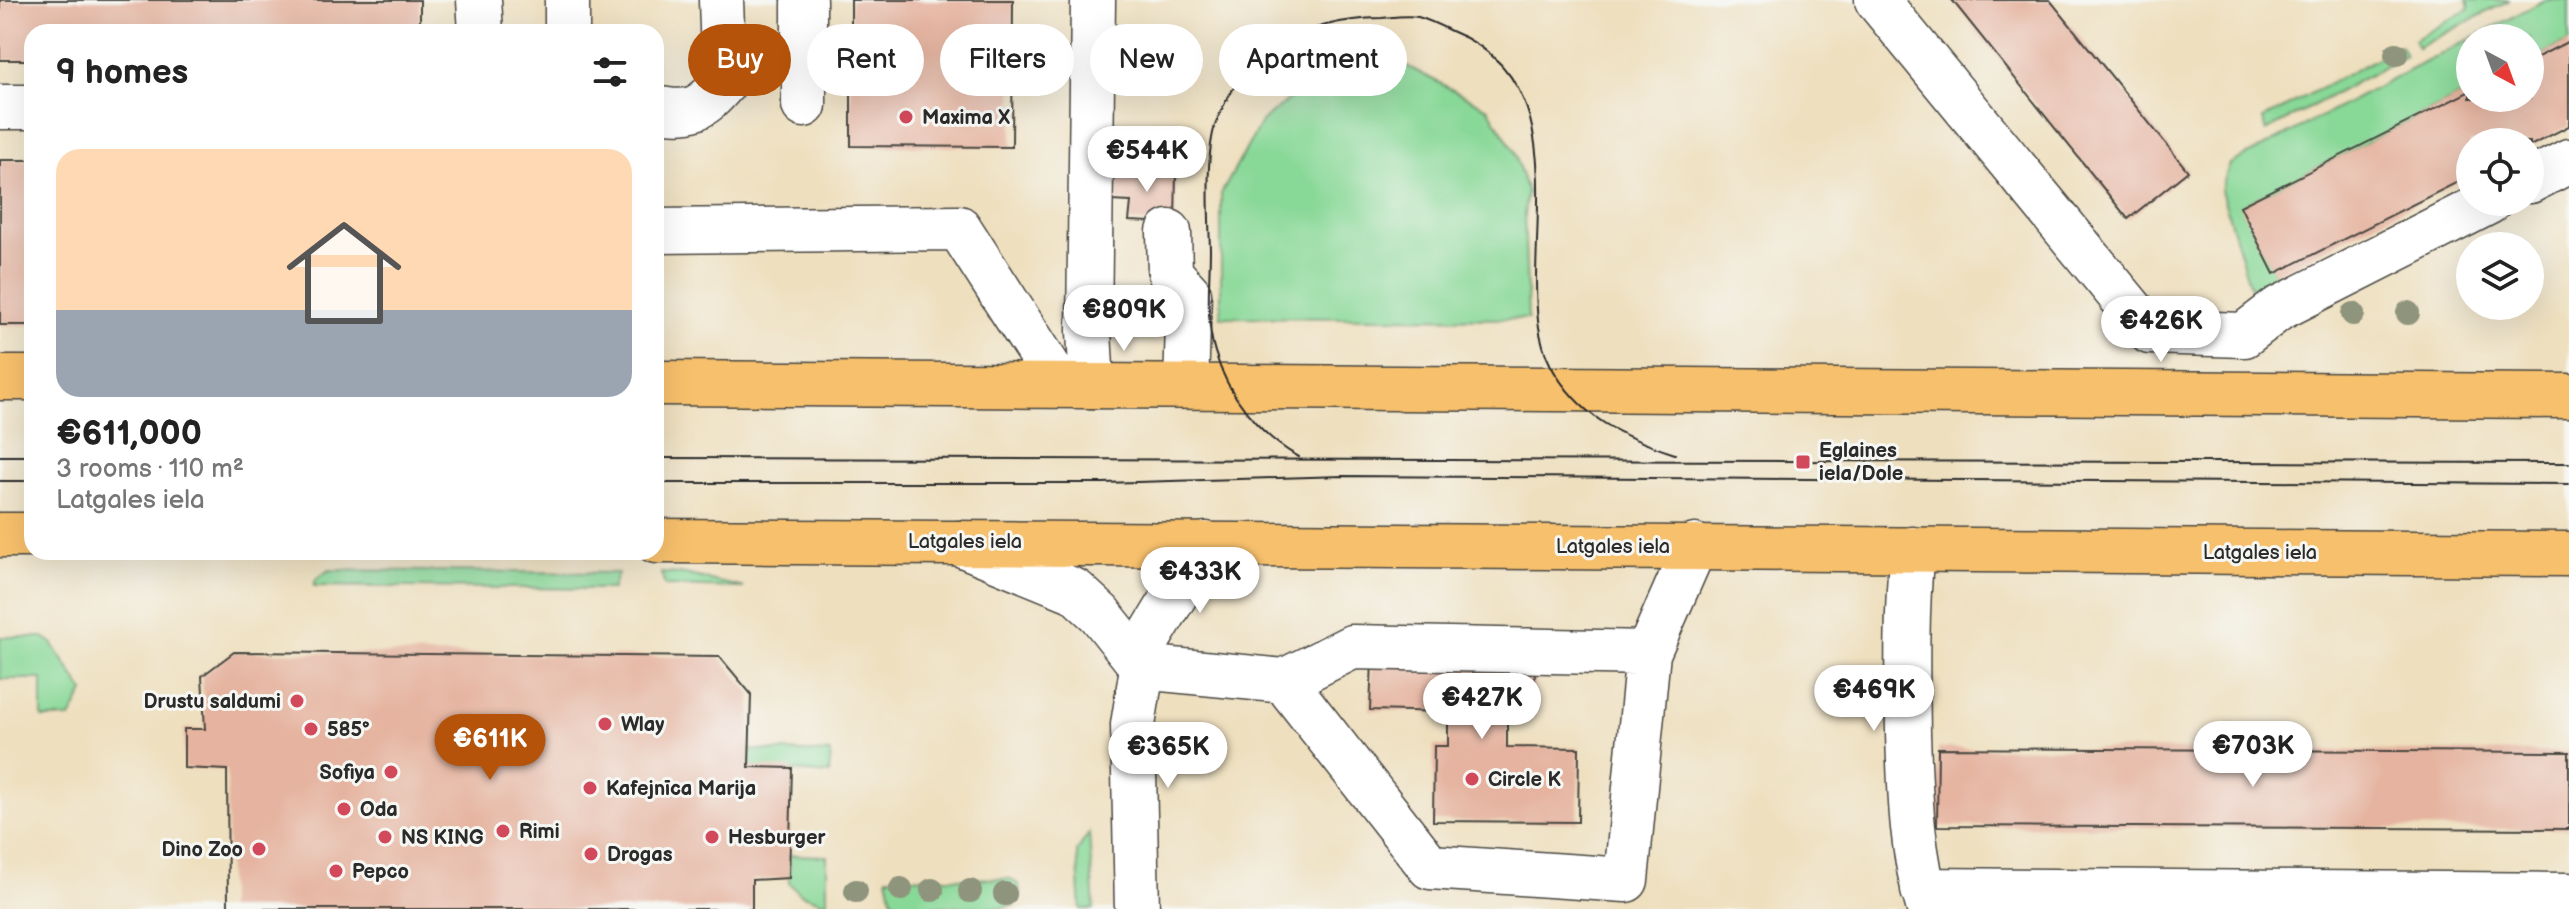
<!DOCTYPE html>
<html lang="en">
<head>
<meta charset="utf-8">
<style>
	body { margin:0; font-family:"Balsamiq Sans",sans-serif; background:#f2f2f2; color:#222; height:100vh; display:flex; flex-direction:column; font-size:30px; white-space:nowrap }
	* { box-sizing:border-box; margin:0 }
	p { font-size:26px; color:#767676 }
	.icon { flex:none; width:44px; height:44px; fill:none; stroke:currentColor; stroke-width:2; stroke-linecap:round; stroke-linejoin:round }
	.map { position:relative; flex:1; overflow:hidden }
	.details { position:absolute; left:24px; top:24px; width:640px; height:536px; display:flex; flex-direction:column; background:#fff; border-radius:24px; box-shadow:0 8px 32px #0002 }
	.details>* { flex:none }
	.top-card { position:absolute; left:688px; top:24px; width:760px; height:72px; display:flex; gap:16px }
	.needle { width:52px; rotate:139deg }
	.fabs { position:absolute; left:2456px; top:24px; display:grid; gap:16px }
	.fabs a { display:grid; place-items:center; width:88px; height:88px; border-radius:50%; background:#fff; box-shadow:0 8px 32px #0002; font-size:40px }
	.price { position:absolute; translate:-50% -68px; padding:0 18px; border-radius:28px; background:#fff; color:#222; font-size:26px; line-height:52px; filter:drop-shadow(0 2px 4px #0008) }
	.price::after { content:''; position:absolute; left:50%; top:48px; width:24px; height:18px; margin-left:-12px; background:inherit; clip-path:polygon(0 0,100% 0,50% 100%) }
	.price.selected { background:#b45309; color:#fff }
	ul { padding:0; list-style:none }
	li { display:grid; align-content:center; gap:16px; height:424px; padding:0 32px }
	li span { display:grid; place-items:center; height:248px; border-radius:24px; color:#555 }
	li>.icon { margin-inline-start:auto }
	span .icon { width:144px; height:144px; fill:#fffc; stroke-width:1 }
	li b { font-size:34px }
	h2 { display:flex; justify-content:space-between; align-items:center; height:96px; padding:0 32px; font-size:34px }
	.chip { padding:0 28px; border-radius:36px; background:#fff; box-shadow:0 8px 32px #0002; font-size:28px; line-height:72px }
	.chip.selected { background:#b45309; color:#fff }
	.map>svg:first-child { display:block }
</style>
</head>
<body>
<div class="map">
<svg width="2569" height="909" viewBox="0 0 2569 909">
	<rect width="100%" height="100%" fill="#f6f6f2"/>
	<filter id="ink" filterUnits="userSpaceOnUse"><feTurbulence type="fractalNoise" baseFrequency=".0125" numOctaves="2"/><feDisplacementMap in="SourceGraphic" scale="16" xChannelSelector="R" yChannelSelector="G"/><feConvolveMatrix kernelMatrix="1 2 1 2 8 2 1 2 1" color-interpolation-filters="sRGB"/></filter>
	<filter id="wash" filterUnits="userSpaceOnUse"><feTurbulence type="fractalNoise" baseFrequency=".006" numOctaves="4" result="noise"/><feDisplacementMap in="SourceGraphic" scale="32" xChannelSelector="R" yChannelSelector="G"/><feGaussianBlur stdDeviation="1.8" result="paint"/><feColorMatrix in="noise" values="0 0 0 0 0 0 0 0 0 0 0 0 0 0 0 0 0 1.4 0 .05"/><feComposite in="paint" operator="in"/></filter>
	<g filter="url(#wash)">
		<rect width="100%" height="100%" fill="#eedfbe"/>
		<path fill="#88d897" stroke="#5a8261" stroke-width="2" d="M2467 0H2510L2417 48 2414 40 2469 9Z
			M2545 0H2569V41L2530 61V38H2472Z
			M2470 39V91L2241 206 2283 290 2252 294 2221 190 2230 164Z
			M2400 46 2405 56 2266 131 2263 119Z
			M1395 60 1488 108 1514 151 1527 192 1524 214 1528 319 1221 317V194L1262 121 1313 80Z
			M329 570 618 573 612 589 314 586 316 579Z
			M661 573 685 574 744 588 665 586Z
			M43 637 52 643 84 692 70 718H42V679H0V637Z
			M749 750 831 753 829 774 749 767Z
			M1089 833 1094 909H1081L1077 851Z
			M789 855 827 856V903L801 894 789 883Z
			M887 877 1011 879 1019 885 1021 897 1014 905 1001 908 893 905Z"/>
		<g id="blocks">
			<path fill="#e5b39f" d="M0 0H420V32H32V60H0Z
				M851 0H1013L1012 147 851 146Z
				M1952 0H2050L2188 171 2128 219Z
				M2569 41V126L2530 146V142H2470V176L2274 274 2240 206 2470 91V98H2530V61Z
				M0 160H32V325H0Z
				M1131 168 1176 171 1175 223 1129 221 1131 202 1111 201V174L1131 175Z
				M234 652 720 657 751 694 749 767 792 768 789 878 752 880V909H228L227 770 184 768V729H205L202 676Z
				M1372 660 1535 662 1534 713H1507V747L1579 748 1578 822 1433 821 1434 746H1448V712L1370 710Z
				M1938 748 2569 752V829L1937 826Z"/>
		</g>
	</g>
	<g filter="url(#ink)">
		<use href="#blocks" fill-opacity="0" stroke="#484641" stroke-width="2"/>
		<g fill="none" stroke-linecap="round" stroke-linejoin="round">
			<g stroke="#484641" stroke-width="47">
				<path id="minor" d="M479 0 481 32
					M567 0V32
					M804 0V105
					M1877 0 2150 332 2244 335 2278 309 2489 202
					M0 107H32
					M656 108C690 115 701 110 724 83L721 0
					M2530 181 2569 161
					M656 231 959 228 1060 385
					M1169 232 1170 273 1189 294 1186 386
					M1092 386 1089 331 1093 0
					M958 543 1075 591 1100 614 1142 667 1284 681 1352 647 1648 653
					M1912 549C1906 611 1907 671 1908 733 1910 794 1911 851 1929 909
					M1284 681 1430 867 1626 880 1648 653 1695 546
					M1923 890 2569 895
					M1137 909 1133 725 1146 643 1206 544"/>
			</g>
			<g stroke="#484641" stroke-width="47">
				<path id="highway" d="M0 378H32
					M656 383 2569 396
					M0 535H32
					M656 541 2569 554"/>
			</g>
			<use href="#minor" stroke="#fff" stroke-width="44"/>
			<use href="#highway" stroke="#f7c06c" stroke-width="44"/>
			<path stroke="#2b2b2b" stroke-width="2" d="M0 456H32
				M1299 457C1260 436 1227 394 1215 352 1205 321 1210 281 1210 249 1209 218 1205 151 1216 123 1243 50 1307 19 1382 18 1393 17 1407 15 1418 17 1429 20 1441 26 1451 31 1557 73 1537 184 1536 277 1536 307 1537 339 1551 366 1579 417 1622 437 1675 454
				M656 458 2569 463
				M0 481H32
				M656 483H1103L1343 476 2569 484"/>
		</g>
		<g fill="#8f947c">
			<circle cx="2396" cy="54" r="12"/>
			<circle cx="2408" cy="313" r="12"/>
			<circle cx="2353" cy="314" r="12"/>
			<circle cx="901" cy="889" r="12"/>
			<circle cx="932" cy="890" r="12"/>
			<circle cx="856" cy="891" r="12"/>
			<circle cx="970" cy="891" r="12"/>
			<circle cx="1005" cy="894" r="12"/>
		</g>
	</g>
	<g fill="#d1495b" stroke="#f6f6f2" stroke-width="3">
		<circle cx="906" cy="117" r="8"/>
		<rect x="1795" y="454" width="16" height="16" rx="4"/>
		<circle cx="297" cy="701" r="8"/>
		<circle cx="605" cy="724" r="8"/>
		<circle cx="311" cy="729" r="8"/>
		<circle cx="391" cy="772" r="8"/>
		<circle cx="1472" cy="779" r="8"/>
		<circle cx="590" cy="788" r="8"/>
		<circle cx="344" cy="809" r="8"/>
		<circle cx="503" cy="831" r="8"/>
		<circle cx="385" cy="837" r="8"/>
		<circle cx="712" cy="837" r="8"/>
		<circle cx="259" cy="849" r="8"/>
		<circle cx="591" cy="854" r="8"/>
		<circle cx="336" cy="871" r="8"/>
	</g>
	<g text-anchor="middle" stroke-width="6" stroke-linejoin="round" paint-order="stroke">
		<g font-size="20" font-weight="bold" fill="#2b2b2b" stroke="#f6f6f2" text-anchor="start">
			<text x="922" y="124">Maxima X</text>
			<text x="1819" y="457">Eglaines<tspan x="1819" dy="23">iela/Dole</tspan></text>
			<text x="281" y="708" text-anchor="end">Drustu saldumi</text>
			<text x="621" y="731">Wlay</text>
			<text x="327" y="736">585°</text>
			<text x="375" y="779" text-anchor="end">Sofiya</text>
			<text x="1488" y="786">Circle K</text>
			<text x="606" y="795">Kafejnīca Marija</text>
			<text x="360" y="816">Oda</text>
			<text x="519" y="838">Rimi</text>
			<text x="401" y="844">NS KING</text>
			<text x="728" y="844">Hesburger</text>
			<text x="243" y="856" text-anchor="end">Dino Zoo</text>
			<text x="607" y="861">Drogas</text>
			<text x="352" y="878">Pepco</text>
		</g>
		<g font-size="20" fill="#2b2b2b" stroke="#f6f6f2">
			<text x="965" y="548">Latgales iela</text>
			<text x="1613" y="553">Latgales iela</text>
			<text x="2260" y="559">Latgales iela</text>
		</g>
	</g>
</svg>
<div class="fabs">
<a><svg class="needle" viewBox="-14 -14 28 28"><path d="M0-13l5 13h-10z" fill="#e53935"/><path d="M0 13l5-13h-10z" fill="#767676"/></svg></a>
<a><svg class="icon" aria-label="locate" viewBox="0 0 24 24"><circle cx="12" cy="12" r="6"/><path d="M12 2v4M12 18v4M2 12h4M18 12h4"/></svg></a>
<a><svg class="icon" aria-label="layers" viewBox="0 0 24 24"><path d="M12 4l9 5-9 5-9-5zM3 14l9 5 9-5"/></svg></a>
</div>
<b class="price" style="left:1147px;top:194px">€544K</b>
<b class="price" style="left:1124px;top:353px">€809K</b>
<b class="price" style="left:2161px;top:364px">€426K</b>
<b class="price" style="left:1200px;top:615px">€433K</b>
<b class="price" style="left:1874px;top:733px">€469K</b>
<b class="price" style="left:1482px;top:741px">€427K</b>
<b class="price selected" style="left:490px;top:782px">€611K</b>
<b class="price" style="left:2253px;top:789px">€703K</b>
<b class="price" style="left:1168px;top:790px">€365K</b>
<div class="top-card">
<a class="chip selected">Buy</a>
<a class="chip">Rent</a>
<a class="chip">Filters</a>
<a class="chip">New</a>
<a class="chip">Apartment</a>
</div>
<section class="details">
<h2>9 homes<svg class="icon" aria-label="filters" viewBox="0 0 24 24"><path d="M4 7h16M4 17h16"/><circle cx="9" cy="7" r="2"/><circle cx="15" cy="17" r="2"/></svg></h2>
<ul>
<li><span style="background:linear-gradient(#ffd9b3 65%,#9aa5b1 0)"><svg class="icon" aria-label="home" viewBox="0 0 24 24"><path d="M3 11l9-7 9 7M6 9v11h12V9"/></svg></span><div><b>€611,000</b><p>3 rooms · 110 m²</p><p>Latgales iela</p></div></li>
</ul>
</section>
</div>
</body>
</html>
